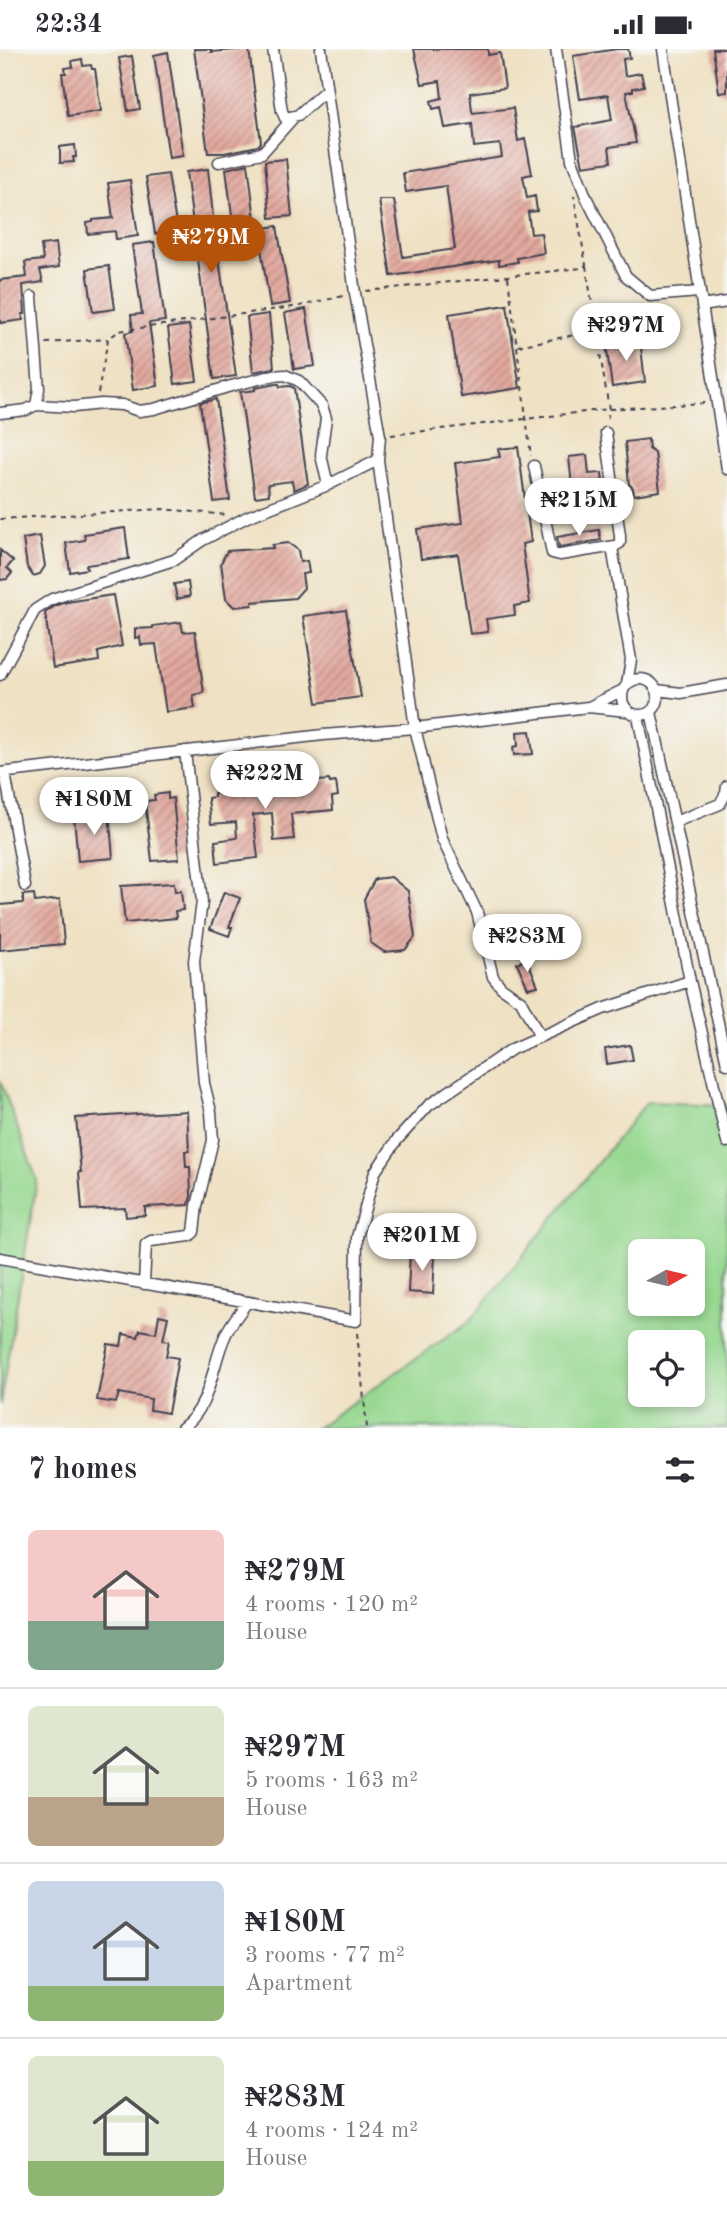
<!DOCTYPE html>
<html lang="en">
<head>
<meta charset="utf-8">
<style>
	body { margin:0; font-family:"Old Standard TT",serif; background:#f7f7f7; color:#2b2b33; height:100vh; display:flex; flex-direction:column; font-size:26px; white-space:nowrap }
	* { box-sizing:border-box; margin:0 }
	p { font-size:23px; color:#7c7c81 }
	.icon { flex:none; width:38px; height:38px; fill:none; stroke:currentColor; stroke-width:2; stroke-linecap:round; stroke-linejoin:round }
	.map { position:relative; height:1379px; overflow:hidden }
	.side { display:flex; flex-direction:column; background:#fff; flex:1 }
	.side>* { flex:none }
	.needle { width:46px; rotate:82deg }
	.controls { position:absolute; left:628px; top:1190px; display:grid; gap:14px }
	.controls a { display:grid; place-items:center; width:77px; height:77px; border-radius:10px; background:#fff; box-shadow:0 4px 10px #0003; font-size:35px }
	.price { position:absolute; translate:-50% -60px; padding:0 16px; border-radius:24px; background:#fff; color:#222; font-size:23px; line-height:46px; filter:drop-shadow(0 2px 4px #0008) }
	.price::after { content:''; position:absolute; left:50%; top:42px; width:21px; height:16px; margin-left:-10px; background:inherit; clip-path:polygon(0 0,100% 0,50% 100%) }
	.price.selected { background:#b45309; color:#fff }
	ul { padding:0; list-style:none }
	li { display:flex; align-items:center; gap:21px; height:175px; padding:0 28px }
	li+li { border-top:2px solid #e1e1e2 }
	li span { display:grid; place-items:center; flex:none; width:196px; height:140px; border-radius:10px; color:#555 }
	li>.icon { margin-inline-start:auto }
	span .icon { width:84px; height:84px; fill:#fffc; stroke-width:1 }
	li b { font-size:30px }
	h2 { display:flex; justify-content:space-between; align-items:center; height:84px; padding:0 28px; font-size:30px }
	.status { display:flex; justify-content:space-between; align-items:center; height:49px; padding:0 35px; background:#fff; direction:ltr }
	.status svg { height:19px; fill:currentColor }
	.map>svg:first-child { display:block }
</style>
</head>
<body>
<div class="status"><b>22:34</b><svg viewBox="0 0 49 12"><path d="M0 12V9h3v3zM5 12V6h3v6zM10 12V3h3v9zM15 12V0h3v12zM26 1h20v11H26zM47 4h2v5h-2z"/></svg></div>
<div class="map">
<svg width="727" height="1379" viewBox="0 0 727 1379">
	<defs>
		<pattern id="building-hatch" width="6" height="6" patternUnits="userSpaceOnUse" patternTransform="scale(1.75)"><rect width="6" height="6" fill="#e2a99f"/><path d="M-1 1l2-2M0 6l6-6M5 7l2-2" fill="none" stroke="#b78983"/></pattern>
	</defs>
	<rect width="100%" height="100%" fill="#f6f6f2"/>
	<filter id="ink" filterUnits="userSpaceOnUse"><feTurbulence type="fractalNoise" baseFrequency=".0143" numOctaves="2"/><feDisplacementMap in="SourceGraphic" scale="14" xChannelSelector="R" yChannelSelector="G"/><feConvolveMatrix kernelMatrix="1 2 1 2 8 2 1 2 1" color-interpolation-filters="sRGB"/></filter>
	<filter id="wash" filterUnits="userSpaceOnUse"><feTurbulence type="fractalNoise" baseFrequency=".00686" numOctaves="4" result="noise"/><feDisplacementMap in="SourceGraphic" scale="28" xChannelSelector="R" yChannelSelector="G"/><feGaussianBlur stdDeviation="1.57" result="paint"/><feColorMatrix in="noise" values="0 0 0 0 0 0 0 0 0 0 0 0 0 0 0 0 0 1.4 0 .05"/><feComposite in="paint" operator="in"/></filter>
	<g filter="url(#wash)">
		<rect width="100%" height="100%" fill="#efe1c3"/>
		<path fill="#96d890" stroke="#5c7d66" stroke-width="2" fill-rule="evenodd" d="M0 1031 37 1131 0 1356Z
			M647 1053 727 1056V1379H316L470 1272ZM640 1202H693V1255H640ZM640 1293H693V1346H640Z"/>
		<g id="blocks">
			<path fill="url(#building-hatch)" d="M194 0H211V3L249 0 261 93 258 97 224 104H208Z
				M414 0H488V6L500 4 505 39 470 44 472 62 473 64 513 59 518 92 525 90 528 104 532 125 523 127 527 149 535 147 537 162 528 163 531 185 541 184 544 204 517 209 518 213 499 216V211L391 227 379 151H394L403 208 455 200 446 137 406 143 403 124 502 108 500 95 474 98 472 75 445 79 441 58 433 60 431 52 442 49 440 32 422 35Z
				M617 0H628L630 9 623 10 625 27 641 24 644 37 633 39V42L626 43 636 94 609 98 611 113 583 117 575 78 612 71 608 46 580 50 573 7Z
				M713 0H727V43L719 44Z
				M168 3 183 107 169 109 154 6Z
				M132 7 140 60 128 62 119 9Z
				M82 10 83 17 91 16 92 20H95L101 62 68 67 62 24H66L65 19 73 18 72 12Z
				M75 96 76 108H73L74 113 60 114V98Z
				M286 110 292 167 270 169 265 112Z
				M248 115 255 171 233 174 226 120Z
				M208 120 214 176 236 327 214 330 186 123Z
				M168 125 177 181 155 185 146 128Z
				M130 131 138 187 116 190 115 182 88 185 87 174 93 173V171L113 169 108 134Z
				M277 177 290 254 270 257 258 180Z
				M154 193 165 272 149 274 158 337 133 341 125 284 133 282 131 266 142 265 132 196Z
				M56 194 59 218 40 221 43 233 23 236 25 265H22L23 271 0 274V231L27 228 25 213 43 211 41 196Z
				M109 217 115 260 93 263 87 220Z
				M507 256 520 339 461 348 449 265Z
				M306 260 315 317 294 320 285 264Z
				M269 265 274 319 253 323 247 268Z
				M189 276 197 332 175 335 168 279Z
				M640 290 645 333 612 338 606 295Z
				M276 335H279L280 338 290 337 294 339 308 435 294 441 292 432 268 435 269 446 255 448 240 343 255 341V339Z
				M216 350 230 451 214 453 200 354Z
				M648 390 649 400 655 404 660 442 634 446 633 439 629 435 625 393Z
				M518 398 531 493 522 495 530 554 514 557 515 566 486 570 488 583 470 585 458 505 421 510 417 480 463 474 455 414 500 408 498 400Z
				M587 406 589 425 602 424 603 435 595 436V434L572 437 569 408Z
				M125 479 129 510 86 516 87 520 70 523 66 494 85 491 84 485Z
				M599 481 601 491 559 498 557 488Z
				M40 487 45 517 40 525 33 527 27 518 23 490Z
				M288 494 298 501 300 513 307 512 309 524 302 525 304 539 295 549 252 553V556L234 558 226 550 221 514 227 502 273 499 272 496Z
				M0 501 13 512 7 519 12 524 7 530 0 531Z
				M188 533 190 547 177 550 174 535Z
				M113 546 122 597 98 603 99 612 53 619 45 564 55 557 67 553Z
				M346 561 361 648 317 654 303 567Z
				M181 573 183 583 195 582 204 644 193 646 195 659 166 663 156 595 141 596 140 588 135 589V580L153 579V577Z
				M530 682 533 705 514 706 513 698 518 697 517 683Z
				M276 725 277 731 283 730V735L329 731 330 734 336 733 338 747 332 748 333 761 291 765 294 790 274 792 272 764 253 766 258 809 217 814 215 792 237 789 236 773 211 775 208 749 214 748V745L235 743 234 735 243 734 242 728Z
				M168 744V750L173 749 179 810 152 812 145 752 155 751 154 746Z
				M109 763 113 809 78 812 74 767Z
				M391 828 408 842 415 888 405 901 384 903 371 894 364 850 375 830Z
				M174 834 175 843 181 842 183 861 175 862 176 869 125 874 121 837Z
				M224 843 240 849 229 878H232L229 887 210 880Z
				M34 845 35 853 60 850 64 895 0 901V856L23 854V846Z
				M527 910 538 937 528 939 517 914Z
				M630 996 633 1011 607 1015 605 1000Z
				M187 1062 189 1102H185L186 1118H190L191 1147 189 1156 145 1158V1166L126 1168 125 1159 82 1161 79 1123H81L76 1069Z
				M410 1204 435 1206 433 1245 408 1243Z
				M159 1266 168 1268 163 1291 169 1292 166 1307 178 1309 168 1364 150 1361 151 1350 119 1344 116 1354 97 1351 108 1295 121 1297 123 1285 138 1288 140 1281 156 1284Z"/>
		</g>
	</g>
	<g filter="url(#ink)">
		<use href="#blocks" fill-opacity="0" stroke="#413f4f" stroke-width="2"/>
		<g fill="none" stroke-linecap="round" stroke-linejoin="round">
			<g stroke="#413f4f" stroke-width="13">
				<path id="minor" d="M273 0 282 62 285 69 298 66 326 41
					M321 0 355 244 380 387 378 411 415 679 442 790 477 863 493 928 501 938 521 952 540 988
					M556 0 572 111 586 148 626 227 650 247 699 243
					M663 0 727 420
					M219 113 262 104 293 69
					M702 257 727 253
					M36 356 74 358 101 355 122 356 139 362 154 360 231 337 271 327 285 326 299 332 322 357 326 369 321 406 328 436 378 411
					M0 364 26 361 36 356 39 340 32 248
					M534 417 552 504 560 506 615 497 620 494V487L606 384
					M612 498 631 611 627 635
					M0 626 35 561 52 550 174 511 203 491 247 468 328 436
					M622 648a18 18 0 1 1 36 0a18 18 0 1 1-36 0Z
					M657 641 681 644 727 636
					M591 657 623 641
					M651 663 727 1015
					M638 667 690 932 727 1093
					M0 724 323 686 415 679 588 658 627 662
					M5 724 25 837
					M675 773 720 755 726 744 727 737
					M0 1209 356 1272 357 1188 375 1123 397 1091 429 1056 512 1000 603 960 690 932
					M144 1235 146 1195 151 1192 190 1187 194 1183 197 1157 213 1091 211 1063 204 1034 194 912 202 853 185 702
					M182 1379C212 1358 211 1316 226 1285 231 1274 240 1264 247 1253"/>
			</g>
			<path stroke="#413f4f" stroke-width="2" stroke-dasharray="5 5" stroke-linecap="butt" d="M586 217 609 360 607 374
				M508 228 531 407
				M366 242 582 219 586 216 574 147
				M46 294 107 290
				M518 297 595 282
				M98 344 108 290 119 282 300 257 343 247
				M391 386 609 360 706 354
				M0 470 162 460 228 466
				M357 1284 367 1379"/>
			<use href="#minor" stroke="#fff" stroke-width="10"/>
		</g>
	</g>
</svg>
<div class="controls">
<a><svg class="needle" viewBox="-14 -14 28 28"><path d="M0-13l5 13h-10z" fill="#e53935"/><path d="M0 13l5-13h-10z" fill="#7c7c81"/></svg></a>
<a><svg class="icon" aria-label="locate" viewBox="0 0 24 24"><circle cx="12" cy="12" r="6"/><path d="M12 2v4M12 18v4M2 12h4M18 12h4"/></svg></a>
</div>
<b class="price selected" style="left:211px;top:226px">₦279M</b>
<b class="price" style="left:626px;top:314px">₦297M</b>
<b class="price" style="left:579px;top:489px">₦215M</b>
<b class="price" style="left:265px;top:762px">₦222M</b>
<b class="price" style="left:94px;top:788px">₦180M</b>
<b class="price" style="left:527px;top:925px">₦283M</b>
<b class="price" style="left:422px;top:1224px">₦201M</b>
</div>
<section class="side">
<h2>7 homes<svg class="icon" aria-label="filters" viewBox="0 0 24 24"><path d="M4 7h16M4 17h16"/><circle cx="9" cy="7" r="2"/><circle cx="15" cy="17" r="2"/></svg></h2>
<ul>
<li><span style="background:linear-gradient(#f6c9c9 65%,#7fa58c 0)"><svg class="icon" aria-label="home" viewBox="0 0 24 24"><path d="M3 11l9-7 9 7M6 9v11h12V9"/></svg></span><div><b>₦279M</b><p>4 rooms · 120 m²</p><p>House</p></div></li>
<li><span style="background:linear-gradient(#dfe7d0 65%,#b9a48a 0)"><svg class="icon" aria-label="home" viewBox="0 0 24 24"><path d="M3 11l9-7 9 7M6 9v11h12V9"/></svg></span><div><b>₦297M</b><p>5 rooms · 163 m²</p><p>House</p></div></li>
<li><span style="background:linear-gradient(#c9d6e8 75%,#8fb573 0)"><svg class="icon" aria-label="home" viewBox="0 0 24 24"><path d="M3 11l9-7 9 7M6 9v11h12V9"/></svg></span><div><b>₦180M</b><p>3 rooms · 77 m²</p><p>Apartment</p></div></li>
<li><span style="background:linear-gradient(#dfe7d0 75%,#8fb573 0)"><svg class="icon" aria-label="home" viewBox="0 0 24 24"><path d="M3 11l9-7 9 7M6 9v11h12V9"/></svg></span><div><b>₦283M</b><p>4 rooms · 124 m²</p><p>House</p></div></li>
</ul>
</section>
</body>
</html>
